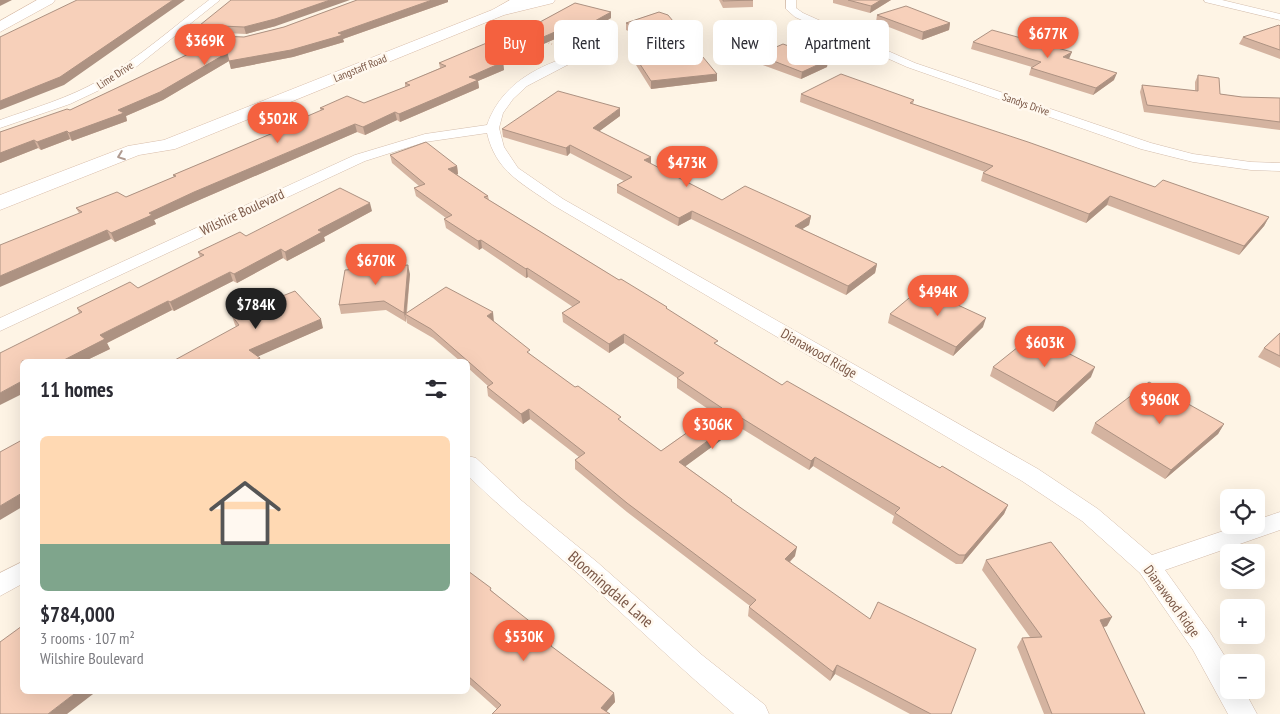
<!DOCTYPE html>
<html lang="en">
<head>
<meta charset="utf-8">
<style>
	body { margin:0; font-family:"PT Sans Narrow",sans-serif; background:#f7f7f7; color:#2b2b33; height:100vh; display:flex; flex-direction:column; font-size:19px; white-space:nowrap }
	* { box-sizing:border-box; margin:0 }
	p { font-size:16px; color:#7c7c81 }
	.icon { flex:none; width:28px; height:28px; fill:none; stroke:currentColor; stroke-width:2; stroke-linecap:round; stroke-linejoin:round }
	.map { position:relative; flex:1; overflow:hidden }
	.side { position:absolute; left:20px; top:359px; width:450px; height:335px; display:flex; flex-direction:column; background:#fff; border-radius:8px; box-shadow:0 5px 20px #0002 }
	.side>* { flex:none }
	.banner { position:absolute; left:485px; top:20px; width:475px; height:45px; display:flex; gap:10px }
	.fabs { position:absolute; left:1220px; top:489px; display:grid; gap:10px }
	.fabs a { display:grid; place-items:center; width:45px; height:45px; border-radius:8px; background:#fff; box-shadow:0 5px 20px #0002; font-size:25px }
	.price { position:absolute; translate:-50% -42px; padding:0 11px; border-radius:18px; background:#f4613f; color:#fff; font-size:16px; line-height:32px; filter:drop-shadow(0 1px 2px #0008) }
	.price::after { content:''; position:absolute; left:50%; top:30px; width:15px; height:11px; margin-left:-8px; background:inherit; clip-path:polygon(0 0,100% 0,50% 100%) }
	.price.active { background:#222; color:#fff }
	ul { padding:0; list-style:none }
	li { display:grid; align-content:center; gap:10px; height:265px; padding:0 20px }
	li+li { border-top:1px solid #e1e1e2 }
	li span { display:grid; place-items:center; height:155px; border-radius:8px; color:#555 }
	li>.icon { margin-inline-start:auto }
	span .icon { width:90px; height:90px; fill:#fffc; stroke-width:1 }
	li b { font-size:21px }
	h2 { display:flex; justify-content:space-between; align-items:center; height:60px; padding:0 20px; font-size:21px }
	.tag { padding:0 18px; border-radius:8px; background:#fff; box-shadow:0 5px 20px #0002; font-size:18px; line-height:45px }
	.tag.active { background:#f4613f; color:#fff }
	.map>svg:first-child { display:block }
</style>
</head>
<body>
<div class="map">
<svg width="1280" height="714" viewBox="0 0 1280 714">
	<rect width="100%" height="100%" fill="#fef4e5"/>
	<g fill="none" stroke-linecap="round" stroke-linejoin="round">
		<g stroke="#d4bdac" stroke-width="1">
			<path id="street" d="M209 0H220L136 67 108 86 70 104 0 128V120C34 108 69 98 100 80 139 58 173 27 209 0Z
				M786 0H796V8L803 13 915 63 1151 143 1193 154 1251 162 1280 163V171L1251 170 1193 162 1141 149 907 67 795 17 786 9Z
				M1204 0H1222L1280 14V20L1205 2Z
				M594 50 600 53 598 55 573 62 527 86 513 99 503 113 499 128 504 147 518 168 563 199 1038 469 1098 509 1152 555 1241 525H1256V520L1280 512V530L1165 570 1211 634 1229 663V690H1244L1257 714H1228L1193 650 1140 573 1082 521 1022 481 553 205C522 183 496 172 487 133L425 142 365 161 0 331V318L355 155 425 134 487 125C503 78 550 60 594 50Z
				M468 456 476 458 522 501 597 562 702 655 765 705 769 714H734C682 670 633 623 582 577 544 543 504 511 468 476Z
				M22 562V584L0 596V573Z"/>
		</g>
		<g stroke="#d8bca9" stroke-width="1">
			<path id="secondary" d="M37 0H55L53 3 0 32V21Z
				M510 0H555L553 3 504 15 175 149 139 155 0 210V195L128 146 164 140 492 10Z"/>
		</g>
		<path stroke="#dcb39c" stroke-width="2" stroke-dasharray="0.5 2.5" stroke-linecap="butt" d="M502 28 522 35
			M543 41 560 47"/>
		<use href="#street" fill="#fff" fill-rule="evenodd"/>
		<use href="#secondary" fill="#fff" fill-rule="evenodd"/>
	</g>
	<path fill="#d4b3a0" d="M357 0H448V2L343 39 344 42 293 57 231 69 229 61 163 100 126 116 127 121 72 141 70 139 41 150 38 148 0 163V132L70 110 197 50 191 35 244 37 284 27Z
		M719 0H753V7L723 8Z
		M833 0H891L870 13 833 3Z
		M575 3 611 18 584 34 573 31 503 62 504 70 478 81 479 88 400 122 397 120 365 135 357 132 197 201 154 220 156 224 115 242 79 213 76 208 126 197 174 177 173 175 290 126 289 124 321 111 320 108 364 103 405 87V83L440 68 439 63 517 37 516 35Z
		M659 12 717 74V81L651 89 636 65V58L682 53 626 30V23Z
		M877 15 950 23 949 30 922 40 876 22Z
		M200 25 276 26 246 34 202 32Z
		M1280 26V59L1239 44 1243 37Z
		M973 42 1069 59 1114 80 1093 95 1029 75 1031 68 1032 67 971 49Z
		M758 55 828 60 827 67 801 79 757 63Z
		M1198 75 1220 94 1242 97 1280 98V130L1144 112 1140 92 1142 85 1195 91V82Z
		M801 94 914 100 913 104 1155 187 1269 217 1264 226 1239 255 1107 205 1086 223 981 181 983 173 985 172 800 102Z
		M620 116 599 131 651 157V164L722 200 811 216 809 225 802 229 877 264 875 273 846 295 691 219 678 226 617 193V185L624 181 570 153 567 156 503 137 502 129Z
		M390 155 457 166 458 174 457 175 488 196 489 200 619 280 667 307V309L718 346 782 385 940 468 1008 505 1004 514 962 564H956L892 523 894 516 813 466 809 470 739 427 685 466 732 500V502L795 556 790 562 951 714H910L835 674 830 681 748 616 749 607 750 606 627 512 575 469V460L579 457 530 419 523 424 488 396 487 387 488 386 468 368V361H460L433 338 407 323 406 318V322L386 310 341 314 339 305 410 274 407 313 494 322 531 355 661 451 714 413 677 388V378L624 343 609 353 563 322 562 313 573 307 528 277 526 278 482 248 479 250 446 228 444 219 446 218 416 196 414 188 419 186 392 163Z
		M372 211 324 237 325 241 287 261 283 258 237 283 233 281 174 311 172 310 107 343 110 349 85 361H22L79 313 77 308 138 288 200 257 198 252 246 236Z
		M890 314 983 327 953 356 888 323Z
		M232 316 323 328 258 356 235 325Z
		M1280 333V368L1258 357 1264 348Z
		M993 367 1091 377 1053 412 990 376Z
		M1095 423 1224 424 1218 434 1165 479 1091 433Z
		M986 560 1107 626 1103 627 1145 714H1044L1017 647 1022 638 1030 637 982 570Z
		M468 571 492 591 552 647 614 693 615 702 606 712 497 709 468 683Z"/>
	<path fill="#ad9282" d="M0 0H12L0 6Z
		M173 0H185L64 85 0 110V101Z
		M330 0H350L276 26 246 34 244 27Z
		M432 0H448V2L343 39 344 42 293 57 231 69 229 61 338 33Z
		M881 0H891L870 13 871 6Z
		M611 12V18L584 34V27Z
		M950 23 949 30 922 40 923 32Z
		M573 24V31L494 66 493 59Z
		M1072 52 1069 59 1063 57Z
		M227 53 229 61 163 100 126 116 127 121 72 141 69 133 118 110Z
		M828 60 827 67 801 79 802 72Z
		M503 62 504 70 478 81 479 88 400 122 399 114 469 77Z
		M1117 73 1114 80 1093 95 1096 88Z
		M717 74V81L651 89V81Z
		M620 108V116L593 136V128Z
		M395 112 397 120 365 135 363 127Z
		M355 124 357 132 197 201 154 220 156 224 115 242 111 233 149 213 194 192Z
		M67 131 70 139 41 150 37 142Z
		M34 140 38 148 0 163V153Z
		M570 145V153L567 156 566 148Z
		M651 157V165L644 160Z
		M457 166 458 174 450 177 448 169Z
		M1110 196 1107 205 1086 223 1089 214Z
		M370 203 372 211 324 237 325 241 287 261 285 252 318 230Z
		M692 211 691 219 678 226 679 218Z
		M811 216 809 225 794 234 795 226Z
		M1269 217 1264 226 1239 255 1244 246Z
		M107 230 111 239 0 287V276Z
		M481 240 482 248 479 250 478 241Z
		M281 249 283 258 237 283 234 274Z
		M877 264 875 273 846 295 848 286Z
		M408 265 410 274 406 315 405 314 406 322 404 313Z
		M527 268 528 277 526 278V269Z
		M230 272 233 281 174 311 170 302Z
		M168 301 172 310 107 343 110 349 85 361H62L100 335Z
		M493 312 494 322 487 316Z
		M986 318 983 327 953 356 956 347Z
		M321 319 323 328 252 359 249 350Z
		M624 334V343L609 353V344Z
		M260 358 261 361H254Z
		M1095 367 1091 377 1053 412 1057 402Z
		M22 381V394L0 405V393Z
		M529 409 530 419 523 424 521 414Z
		M740 417 739 427 679 471V462Z
		M1224 424 1218 434 1165 479 1171 470Z
		M815 457 813 466 809 470 811 461Z
		M22 493V507L0 520V506Z
		M1008 505 1004 514 962 564 965 555Z
		M797 547 795 556 783 568 785 559Z
		M1112 617 1107 626 1094 630 1100 620Z
		M551 638 552 647 547 643Z
		M837 665 835 674 830 681 833 672Z
		M78 691H97L67 714H48Z
		M614 693 615 702 604 714 601 708Z"/>
	<path fill="#f7d0ba" stroke="#ad9282" d="M77 0H173L60 77 0 101V37Z
		M231 0H330L275 19 244 27 200 25Z
		M357 0H432L338 33 343 35 291 50 229 61 227 53 160 92 118 110 124 113 69 133 67 131 37 142 34 140 0 153V132L67 109 70 110 197 50 191 35 244 37 284 27Z
		M723 0H753L723 1Z
		M848 0H881L871 6Z
		M575 3 611 12 584 27 573 24 493 59 503 62 469 77 478 80 439 97 399 114 395 112 363 127 355 124 194 192 149 213 152 215 111 233 107 230 0 276V245L82 212 76 208 117 192 126 197 176 176 173 175 292 125 289 124 324 109 320 108 347 96 364 103 410 85 405 83 446 66 439 63 508 34 518 38 516 35Z
		M906 6 950 23 923 32 877 15Z
		M659 12 668 15 717 74 651 81 636 58 697 51 626 23Z
		M1279 25 1280 26V50L1243 37Z
		M992 30 1072 52 1063 57 1117 73 1096 88 1031 68 1041 62 973 42Z
		M783 44 828 60 802 72 758 55Z
		M841 74 914 100 910 103 1028 142 1155 187 1163 180 1269 217 1244 246 1110 196 1089 214 983 173 993 166 801 94Z
		M1198 75 1219 78 1220 94 1242 97 1280 98V122L1147 105 1142 85 1198 91Z
		M558 91 620 108 593 128 651 157 644 160 722 200 745 186 811 216 795 226 877 264 848 286 692 211 679 218 617 185 632 177 570 145 566 148 502 129Z
		M426 142 457 166 448 169 488 196 484 197 619 280 621 279 667 307 666 308 718 341 714 343 782 385 787 381 940 468 942 466 1008 505 965 555H959L895 513 900 508 815 457 811 461 740 417 679 462 732 500 731 501 797 547 785 559 870 619 878 602 976 649 951 714H931L837 665 833 672 749 607 756 600 627 503 575 460 585 453 529 409 521 414 487 387 493 383 431 329 405 314 446 287 493 312 487 316 530 350 527 352 575 387 578 386 621 417 618 419 661 451 722 408 677 378 684 373 624 334 609 344 562 313 580 302 527 268 526 269 481 240 478 241 444 219 452 215 414 188 425 184 390 155Z
		M340 188 370 203 318 230 322 232 285 252 281 249 234 274 230 272 170 302 168 301 100 335 105 339 62 361H22V381L0 393V353L82 312 77 308 130 282 138 288 204 255 198 252 240 232 246 236Z
		M408 265 404 313 384 301 339 305 345 270Z
		M921 288 986 318 956 347 890 314Z
		M295 291 321 319 249 350 260 358 254 361H173L239 325 232 316Z
		M1280 333V356L1264 348Z
		M1033 335 1095 367 1057 402 993 367Z
		M1149 382 1224 424 1171 470 1095 423Z
		M22 440V493L0 506V452Z
		M1051 542 1112 617 1100 620 1145 714H1052L1022 638 1042 637 986 560Z
		M468 571 491 588 490 590 551 638 547 643 614 693 601 708 610 714H492L501 705 468 676Z
		M22 626V691H78L48 714H0V642Z"/>
	<defs><path id="oneway-chevron" d="M-2-3.5L2.5 0L-2 3.5" fill="none" stroke-width="1.6" stroke-linecap="round" stroke-linejoin="round" transform="scale(1.25)"/></defs>
	<use stroke="#b09b91" href="#oneway-chevron" transform="translate(121 156) rotate(159)"/>
	<g text-anchor="middle" stroke-width="5" stroke-linejoin="round" paint-order="stroke">
		<g font-size="11" fill="#7b5847" stroke="#fff8ee">
			<text transform="translate(360 68) rotate(-22)" y="4">Langstaff Road</text>
			<text transform="translate(115 75) rotate(-33)" y="4">Lime Drive</text>
			<text transform="translate(1026 104) rotate(19)" y="4">Sandys Drive</text>
		</g>
		<g font-size="14" fill="#7b5847" stroke="#fff8ee">
			<text transform="translate(242 212) rotate(-25)" y="5">Wilshire Boulevard</text>
			<text transform="translate(819 353) rotate(30)" y="5">Dianawood Ridge</text>
			<text transform="translate(1172 601) rotate(54)" y="5">Dianawood Ridge</text>
		</g>
		<g font-size="16" fill="#7b5847" stroke="#fff8ee">
			<text transform="translate(611 589) rotate(41)" y="6">Bloomingdale Lane</text>
		</g>
	</g>
</svg>
<div class="fabs">
<a><svg class="icon" aria-label="locate" viewBox="0 0 24 24"><circle cx="12" cy="12" r="6"/><path d="M12 2v4M12 18v4M2 12h4M18 12h4"/></svg></a>
<a><svg class="icon" aria-label="layers" viewBox="0 0 24 24"><path d="M12 4l9 5-9 5-9-5zM3 14l9 5 9-5"/></svg></a>
<a>+</a>
<a>−</a>
</div>
<b class="price" style="left:1048px;top:59px">$677K</b>
<b class="price" style="left:205px;top:66px">$369K</b>
<b class="price" style="left:278px;top:144px">$502K</b>
<b class="price" style="left:687px;top:188px">$473K</b>
<b class="price" style="left:376px;top:286px">$670K</b>
<b class="price" style="left:938px;top:317px">$494K</b>
<b class="price active" style="left:256px;top:330px">$784K</b>
<b class="price" style="left:1045px;top:368px">$603K</b>
<b class="price" style="left:1160px;top:425px">$960K</b>
<b class="price" style="left:713px;top:450px">$306K</b>
<b class="price" style="left:524px;top:662px">$530K</b>
<div class="banner">
<a class="tag active">Buy</a>
<a class="tag">Rent</a>
<a class="tag">Filters</a>
<a class="tag">New</a>
<a class="tag">Apartment</a>
</div>
<section class="side">
<h2>11 homes<svg class="icon" aria-label="filters" viewBox="0 0 24 24"><path d="M4 7h16M4 17h16"/><circle cx="9" cy="7" r="2"/><circle cx="15" cy="17" r="2"/></svg></h2>
<ul>
<li><span style="background:linear-gradient(#ffd9b3 70%,#7fa58c 0)"><svg class="icon" aria-label="home" viewBox="0 0 24 24"><path d="M3 11l9-7 9 7M6 9v11h12V9"/></svg></span><div><b>$784,000</b><p>3 rooms · 107 m²</p><p>Wilshire Boulevard</p></div></li>
</ul>
</section>
</div>
</body>
</html>
